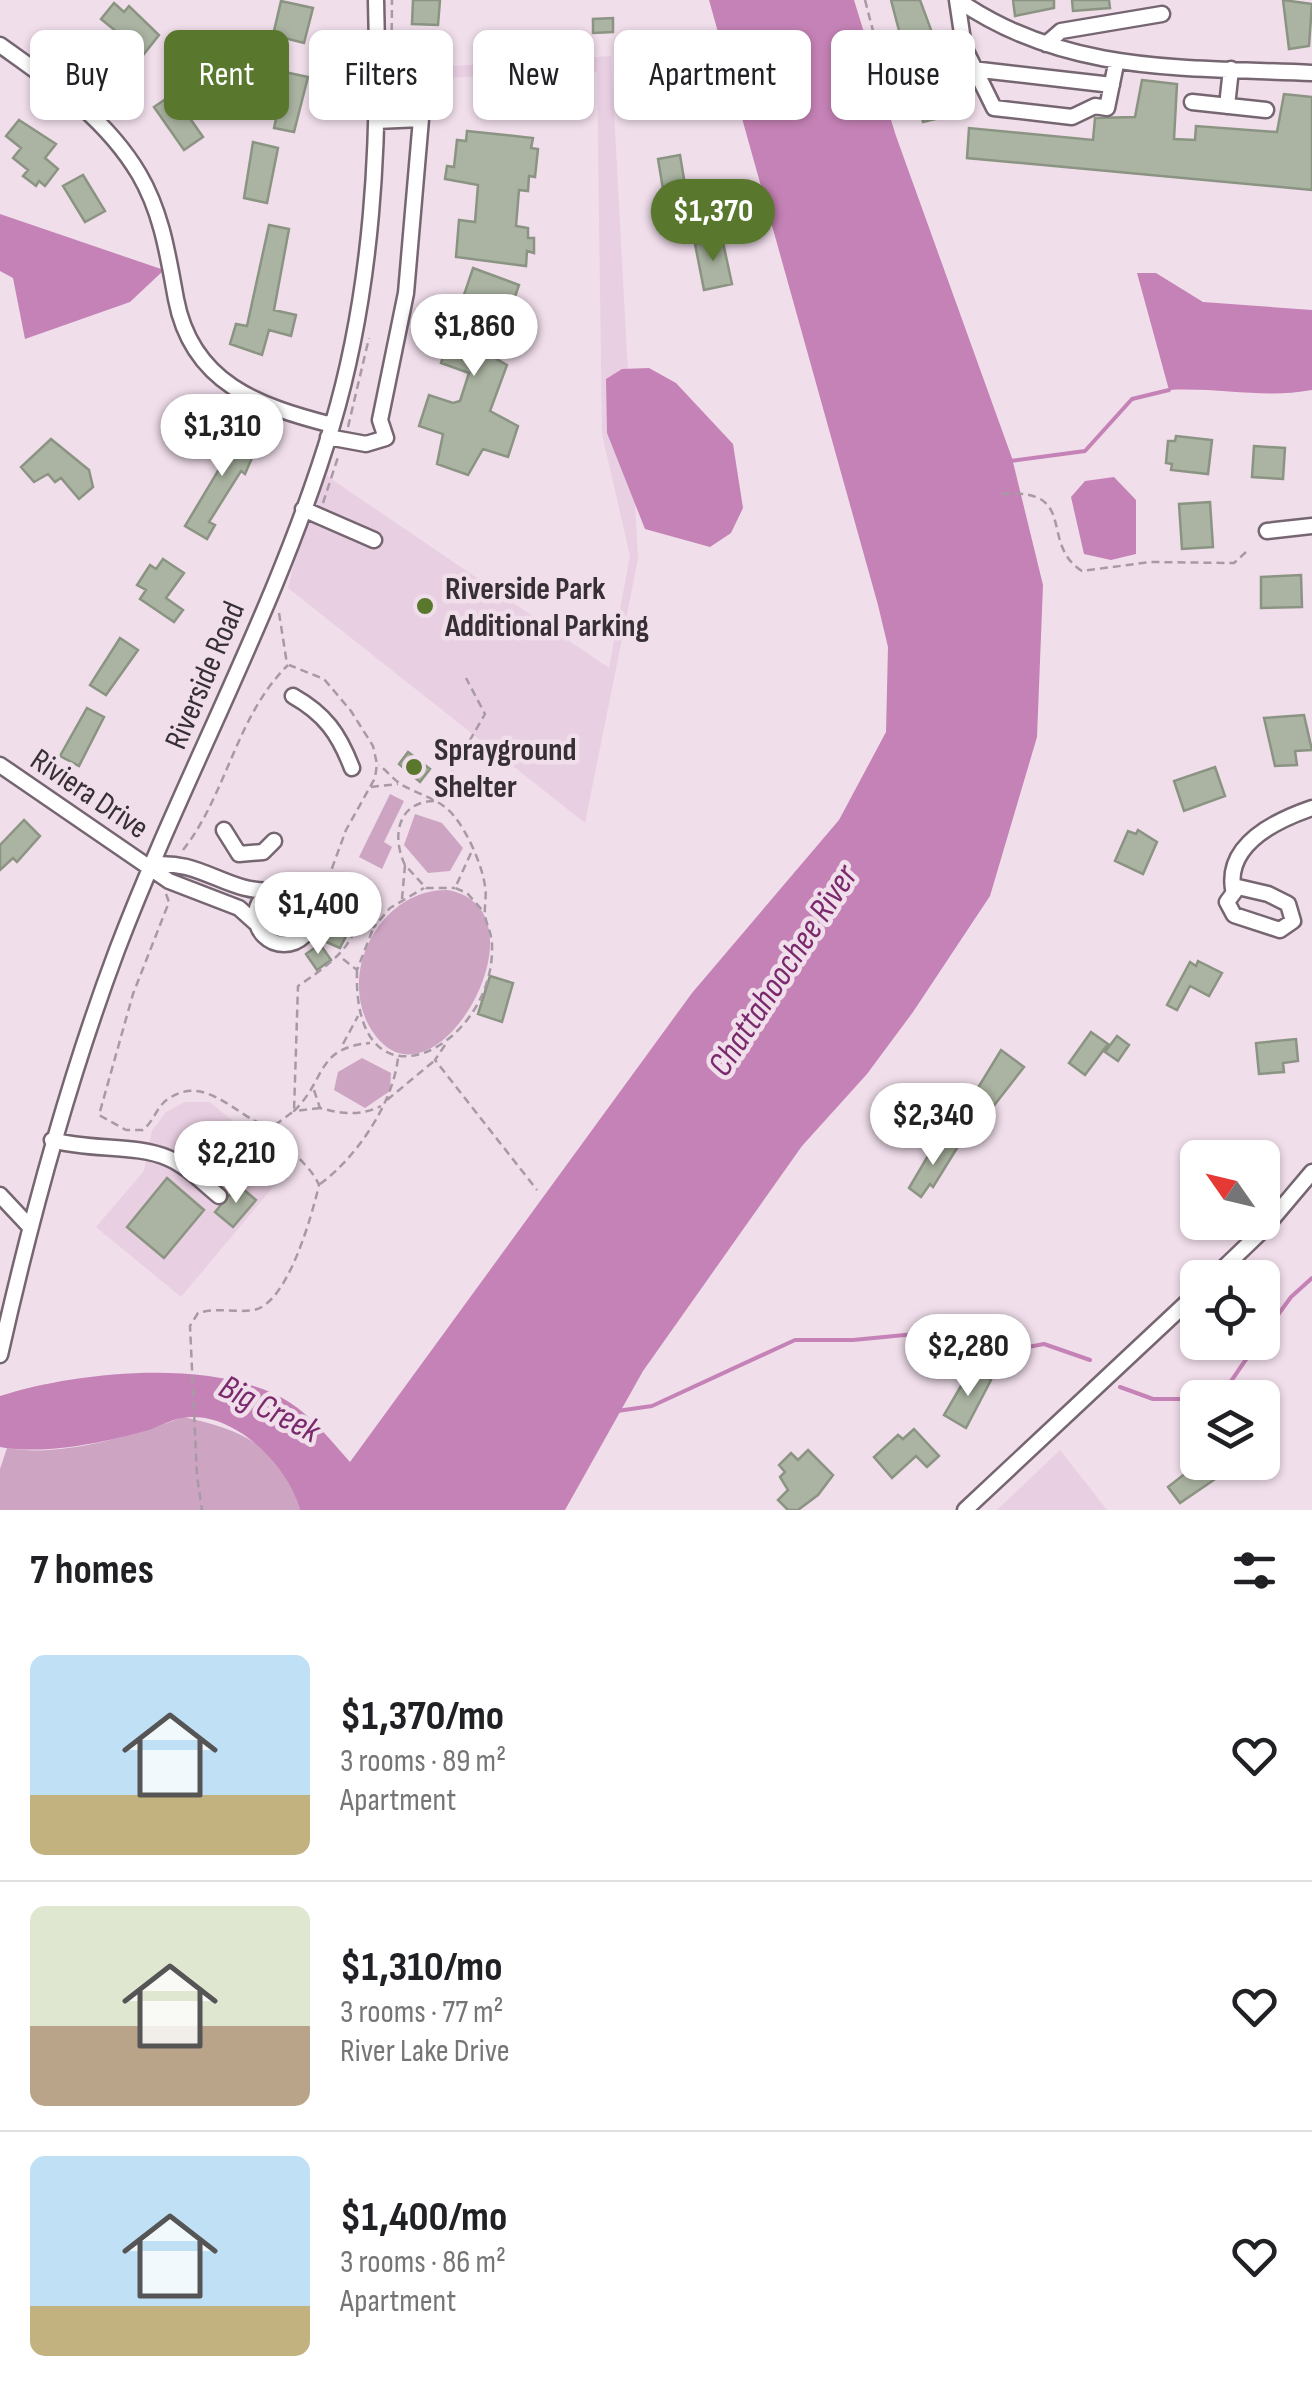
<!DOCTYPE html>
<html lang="en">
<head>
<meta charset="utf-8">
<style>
	body { margin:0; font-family:"Sofia Sans Condensed",sans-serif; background:#f2f2f2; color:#202124; height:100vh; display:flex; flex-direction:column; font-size:38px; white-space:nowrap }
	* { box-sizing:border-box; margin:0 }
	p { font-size:32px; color:#757577 }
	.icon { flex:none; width:55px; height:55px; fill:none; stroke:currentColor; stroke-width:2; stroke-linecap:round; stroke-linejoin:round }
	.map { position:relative; height:1510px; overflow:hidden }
	.drawer { display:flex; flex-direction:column; background:#fff; flex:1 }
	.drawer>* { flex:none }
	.top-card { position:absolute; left:30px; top:30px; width:1252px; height:90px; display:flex; gap:20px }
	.needle { width:65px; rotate:304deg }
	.fabs { position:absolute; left:1180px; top:1140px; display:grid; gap:20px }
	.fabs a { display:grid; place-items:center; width:100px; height:100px; border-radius:15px; background:#fff; box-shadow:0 2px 8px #0004; font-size:50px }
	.price { position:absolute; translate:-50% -85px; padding:0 22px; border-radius:35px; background:#fff; color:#222; font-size:32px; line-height:65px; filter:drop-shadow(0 2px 5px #0008) }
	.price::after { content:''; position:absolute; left:50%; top:60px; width:30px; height:22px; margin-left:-15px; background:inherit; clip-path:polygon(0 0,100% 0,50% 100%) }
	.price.on { background:#59772d; color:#fff }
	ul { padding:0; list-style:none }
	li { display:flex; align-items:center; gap:30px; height:250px; padding:0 30px }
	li+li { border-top:2px solid #e0e0e0 }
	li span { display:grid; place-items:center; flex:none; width:280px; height:200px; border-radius:15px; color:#555 }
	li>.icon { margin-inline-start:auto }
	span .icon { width:120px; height:120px; fill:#fffc; stroke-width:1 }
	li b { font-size:42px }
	h2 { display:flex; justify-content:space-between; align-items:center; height:120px; padding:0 30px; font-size:42px }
	.pill { padding:0 35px; border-radius:15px; background:#fff; box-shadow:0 2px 8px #0004; font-size:35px; line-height:90px }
	.pill.on { background:#59772d; color:#fff }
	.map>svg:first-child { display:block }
</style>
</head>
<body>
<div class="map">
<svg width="1312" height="1510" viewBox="0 0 1312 1510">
	<rect width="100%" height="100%" fill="#f0deeb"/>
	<path fill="#e9cfe2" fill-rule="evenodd" d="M611 56 638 559 585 823 288 588 350 333 370 175 375 71ZM597 72 602 434 630 556 609 668 327 476 360 347 387 80Z
		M185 1102H210L289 1168 181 1297 96 1227 144 1171 152 1131 166 1112Z
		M1060 1450 1107 1510H997Z"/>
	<path fill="#cea4c3" d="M390 794 404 801 384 842 392 847 382 869 359 857Z
		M415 814 442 823 463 848 450 871 428 873 404 845Z
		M448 890C553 910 436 1118 375 1035 333 979 379 888 448 890Z
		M264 914a18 18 0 1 1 36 0a18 18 0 1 1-36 0Z
		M362 1058 391 1073 390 1091 365 1108 334 1090 338 1072Z
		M184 1417C242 1430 284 1447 300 1510H0V1469L7 1448C62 1458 133 1435 184 1417Z"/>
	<path fill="#c582b6" d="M709 0H854L896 136 1012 458 1043 585 1037 737 990 896 913 1012 867 1074 802 1146 643 1371 565 1510H300C289 1465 232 1409 182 1418 169 1420 157 1428 145 1431 102 1443 44 1455 0 1447V1396C77 1371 218 1357 289 1402 314 1418 331 1441 350 1462L692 993 839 820 886 732 888 647 878 605Z
		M0 214 164 270 130 302 25 339 13 278 0 271Z
		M1156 273 1203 302 1312 310V390C1264 399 1218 387 1169 390L1137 273Z
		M649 368 676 383 733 444 743 508 731 533 710 547 645 529 607 433 606 379 622 369Z
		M1114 477 1136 500V554L1111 560 1084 554 1071 497 1085 481Z"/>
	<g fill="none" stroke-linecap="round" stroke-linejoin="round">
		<path stroke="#c582b6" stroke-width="4" d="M1010 461 1085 451 1132 399 1169 390
			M1262 1337 1291 1297 1312 1278
			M1120 1387 1153 1399H1198
			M1211 1398 1227 1387 1258 1342
			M617 1411 652 1406 795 1340H853L915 1334 958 1348 996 1353 1044 1344 1090 1360"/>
	</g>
	<path fill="#abb4a2" stroke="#8b9482" stroke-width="2.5" d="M413 0H440L438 25 412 24Z
		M891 0H920L937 46 952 115 923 122Z
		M1013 0H1054V8L1015 16Z
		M1072 0H1109L1110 8 1073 11Z
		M1283 0 1312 4 1309 46 1289 49Z
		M281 1 313 8 304 43 273 35Z
		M114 3 124 12 129 6 159 35 144 54 101 19Z
		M613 18V32L593 33V19Z
		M280 71 308 77 294 132 274 128 283 86 277 85Z
		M1142 80 1177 84 1174 139 1195 140 1196 126 1277 132 1284 94 1312 97V190L967 158 969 128 1093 140 1095 118 1135 117Z
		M173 94 203 137 184 150 154 107Z
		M19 120 56 144 45 158 58 169 45 186 39 181 36 186 23 176 28 170 13 158 21 148 6 136Z
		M467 131 533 138 531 148 538 149 535 177 529 176 528 191 519 190 516 226 528 228V238H534V253L527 251 526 266 456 257 459 220 475 222 478 185 445 179 447 166 454 167 457 140 466 141Z
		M253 142 278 148 267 203 244 198Z
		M680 155 685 185 663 189 658 159Z
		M83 175 105 211 85 222 63 186Z
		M269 225 289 229 274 310 296 315 291 336 269 330 262 355 230 344 236 324 247 326Z
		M722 238 732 284 704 290 695 244Z
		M473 268 519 285 507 320 495 316 479 349 507 365 490 411 518 426 508 457 483 449 468 475 437 464 443 434 419 426 429 395 453 403 460 401 469 373 441 363Z
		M219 425 257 446 245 474 241 471 209 522 215 525 207 539 185 526 230 451 211 439Z
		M1176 436 1212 440 1208 474 1171 470 1172 464 1166 463 1168 441H1175Z
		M51 439 89 470 93 487 79 499 61 478 55 482 48 474 34 482 21 467Z
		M1254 446 1285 448 1283 479 1252 477Z
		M1210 502 1213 547 1182 549 1179 504Z
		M163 559 184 573 166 598 183 610 174 622 140 599 146 590 137 585 150 565 156 569Z
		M1301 575 1302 607 1261 608V577Z
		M120 638 138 650 106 695 90 685Z
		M87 708 104 717 79 766 60 756Z
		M1304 715 1312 750 1295 751 1297 765 1275 766 1264 718Z
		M408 752 430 769 420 782 399 764Z
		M1215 767 1225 796 1184 811 1174 781Z
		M24 820 40 836 17 862 13 858 0 870V845Z
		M1138 830 1157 842 1143 874 1115 861 1128 831 1136 834Z
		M348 897 350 915 330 919 327 901Z
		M329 924 348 932 340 948 322 940Z
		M320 944 331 960 317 970 306 954Z
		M1198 961 1222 973 1209 996 1190 986 1177 1010 1167 1005 1190 962 1196 966Z
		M490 976 513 983 502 1022 478 1014Z
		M1091 1032 1108 1044 1085 1075 1069 1063Z
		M1117 1036 1129 1045 1118 1061 1105 1052Z
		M1296 1039 1298 1061 1283 1063 1284 1072 1259 1074 1256 1043Z
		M1001 1050 1024 1067 978 1126 962 1114Z
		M944 1139 957 1148 933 1187 930 1184 921 1197 909 1188 932 1149 935 1151Z
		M167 1178 204 1210 164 1258 127 1227Z
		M238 1185 256 1200 233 1227 215 1212Z
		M976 1371 991 1380 966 1428 944 1415 965 1379 970 1381Z
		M914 1429 939 1456 927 1467 916 1456 892 1478 874 1457 898 1435 903 1439Z
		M808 1450 833 1475 818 1495 798 1510H788L778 1500 788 1490 780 1477 785 1472 779 1465 791 1453 798 1460Z
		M1200 1462H1240L1180 1503 1168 1487Z"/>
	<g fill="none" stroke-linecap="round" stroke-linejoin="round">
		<g stroke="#766672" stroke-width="19">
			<path id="minor" d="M957 0 964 47 994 108 1072 117 1095 106 1107 108 1116 64
				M958 0C1066 75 1187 67 1312 73
				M1046 44 1061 31 1162 14
				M0 45C53 83 105 117 139 174 162 213 168 256 176 299 192 384 259 406 332 425
				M972 69 1112 85
				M1192 102 1266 110
				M1227 106 1231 69
				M328 437 366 444 386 438 380 420 406 293 421 119 376 121
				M303 509 374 540
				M1267 531 1312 526
				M293 696C325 714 339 734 352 768
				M0 765 169 881 239 908 258 925
				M224 830 239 854 263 852 274 841
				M151 865C201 858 228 895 274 890
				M1238 887 1268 894 1288 904 1293 921 1280 930 1234 915 1227 902Z
				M256 916a28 28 0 1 1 56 0a28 28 0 1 1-56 0Z
				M1233 889C1226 843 1277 820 1312 808
				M52 1140C91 1151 136 1144 168 1158 187 1166 203 1183 219 1196
				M0 1195 30 1227
				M1213 1278 1263 1230 1312 1172
				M0 1355C31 1217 67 1083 117 950 184 774 278 607 332 426 373 289 380 142 376 0
				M965 1510 1198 1292"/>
		</g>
		<path stroke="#a89aa4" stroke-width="2.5" stroke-dasharray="8 5" stroke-linecap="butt" d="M865 0 878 50
			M391 96 392 0
			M348 427 369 338
			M1002 494C1080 488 1038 543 1082 571L1150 562 1234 563 1246 552
			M323 503 339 454
			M279 613 287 664
			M371 787 398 784
			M183 850C227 794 236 716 288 665
			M471 853 455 888 467 893 483 911
			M405 865C391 836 398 801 435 801L485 714 466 678
			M166 894 169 902 133 994 99 1115 126 1130H143C154 1121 157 1106 168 1099 211 1069 247 1132 275 1125 281 1149 309 1161 319 1185 312 1215 288 1303 254 1310 235 1313 217 1307 198 1313L190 1326 197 1476 202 1510
			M402 899 405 865 426 888H455
			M357 923 374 927 390 908 424 888
			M343 959 357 970 373 929
			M357 970C352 1122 496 1047 492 945 492 934 487 926 485 916 484 906 487 896 485 886 482 865 468 833 454 816 442 800 420 795 402 785 394 780 387 771 379 765
			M343 1044 358 1016
			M445 1045 435 1060 537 1190
			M314 1090 320 1108C342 1114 361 1116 381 1106
			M387 1100 434 1061
			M320 1108 294 1111C327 1079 315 1048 370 1043
			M275 1125 294 1111 298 986C345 955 384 922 331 871L346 830 375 778 377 764 373 746 351 711 324 679 289 665
			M320 1184C357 1157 393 1103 398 1058"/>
		<use href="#minor" stroke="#fff" stroke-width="14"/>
	</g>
	<g fill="#59772d" stroke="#f0deeb" stroke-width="4">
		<circle cx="425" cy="606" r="10"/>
		<circle cx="414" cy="767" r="10"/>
	</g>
	<g text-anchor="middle" stroke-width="9" stroke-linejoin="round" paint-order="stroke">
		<g font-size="32" font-weight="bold" fill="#362f34" stroke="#f0deeb" text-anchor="start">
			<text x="445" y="599">Riverside Park<tspan x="445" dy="37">Additional Parking</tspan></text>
			<text x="434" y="760">Sprayground<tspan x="434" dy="37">Shelter</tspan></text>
		</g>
		<g font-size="32" fill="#362f34" stroke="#f0deeb">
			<text transform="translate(204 675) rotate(-67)" y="11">Riverside Road</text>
			<text transform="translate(90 793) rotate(34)" y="11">Riviera Drive</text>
		</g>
		<g font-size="35" font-style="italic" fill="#79296c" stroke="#f0deeb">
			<text transform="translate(782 970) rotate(-57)" y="12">Chattahoochee River</text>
			<text transform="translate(270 1408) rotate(27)" y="12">Big Creek</text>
		</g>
	</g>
</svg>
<div class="fabs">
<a><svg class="needle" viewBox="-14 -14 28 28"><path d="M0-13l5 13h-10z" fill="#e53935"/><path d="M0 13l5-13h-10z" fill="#757577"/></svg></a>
<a><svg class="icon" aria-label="locate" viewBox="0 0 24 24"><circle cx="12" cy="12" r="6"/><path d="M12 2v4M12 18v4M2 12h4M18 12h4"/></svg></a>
<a><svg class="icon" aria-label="layers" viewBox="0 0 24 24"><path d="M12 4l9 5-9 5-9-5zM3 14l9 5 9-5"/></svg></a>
</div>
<b class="price on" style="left:713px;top:264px">$1,370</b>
<b class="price" style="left:474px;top:379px">$1,860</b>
<b class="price" style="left:222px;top:479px">$1,310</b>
<b class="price" style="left:318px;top:957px">$1,400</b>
<b class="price" style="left:933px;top:1168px">$2,340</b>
<b class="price" style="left:236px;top:1206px">$2,210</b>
<b class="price" style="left:968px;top:1399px">$2,280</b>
<div class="top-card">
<a class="pill">Buy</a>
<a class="pill on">Rent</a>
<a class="pill">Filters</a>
<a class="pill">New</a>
<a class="pill">Apartment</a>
<a class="pill">House</a>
</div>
</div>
<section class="drawer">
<h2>7 homes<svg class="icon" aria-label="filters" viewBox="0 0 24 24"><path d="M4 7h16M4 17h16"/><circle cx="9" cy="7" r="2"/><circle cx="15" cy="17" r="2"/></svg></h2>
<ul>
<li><span style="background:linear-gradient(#bfe0f5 70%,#c2b280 0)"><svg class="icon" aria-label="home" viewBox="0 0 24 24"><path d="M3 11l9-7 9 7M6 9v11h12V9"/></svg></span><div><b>$1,370/mo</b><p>3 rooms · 89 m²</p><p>Apartment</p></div><svg class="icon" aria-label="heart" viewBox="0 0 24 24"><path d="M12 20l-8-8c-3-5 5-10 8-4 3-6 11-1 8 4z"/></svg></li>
<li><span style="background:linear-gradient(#dfe7d0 60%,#b9a48a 0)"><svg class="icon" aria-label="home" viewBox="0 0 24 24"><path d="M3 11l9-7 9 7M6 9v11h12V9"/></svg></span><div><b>$1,310/mo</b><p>3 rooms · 77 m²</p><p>River Lake Drive</p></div><svg class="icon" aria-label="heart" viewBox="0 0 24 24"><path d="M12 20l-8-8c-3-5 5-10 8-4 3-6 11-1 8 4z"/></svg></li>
<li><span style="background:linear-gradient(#bfe0f5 75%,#c2b280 0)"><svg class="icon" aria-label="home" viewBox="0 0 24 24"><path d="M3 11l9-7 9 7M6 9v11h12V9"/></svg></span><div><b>$1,400/mo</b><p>3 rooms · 86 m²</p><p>Apartment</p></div><svg class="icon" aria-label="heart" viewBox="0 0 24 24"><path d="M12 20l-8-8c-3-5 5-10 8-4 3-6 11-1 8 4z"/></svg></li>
</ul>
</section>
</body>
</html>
